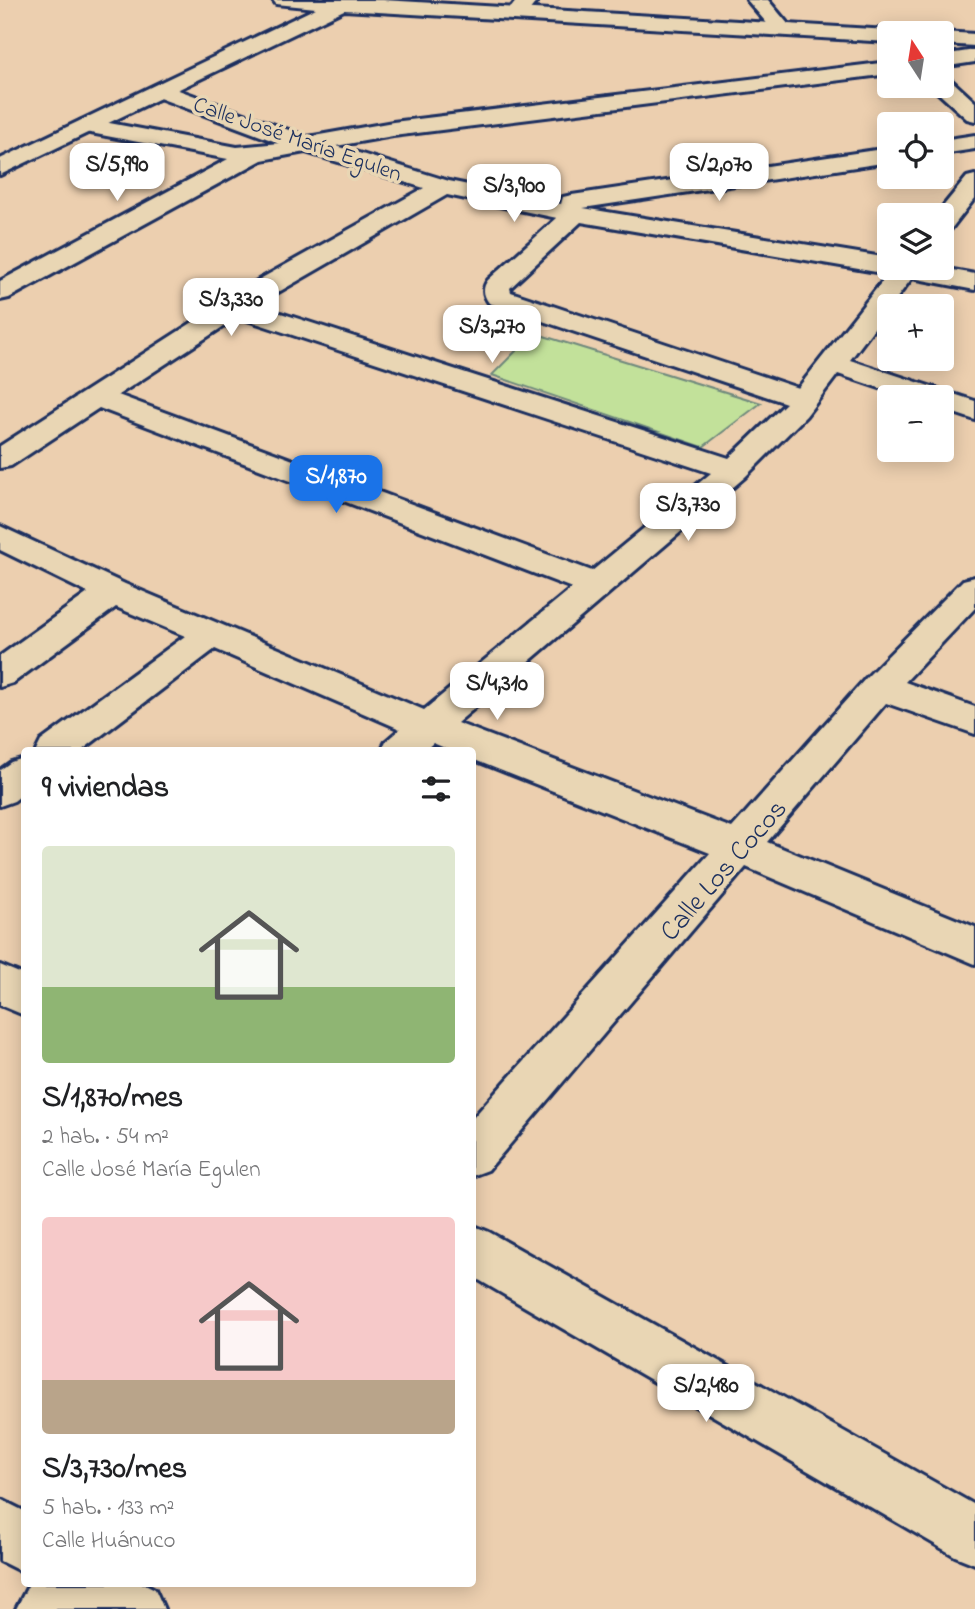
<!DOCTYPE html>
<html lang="es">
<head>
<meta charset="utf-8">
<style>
	body { margin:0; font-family:"Indie Flower",sans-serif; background:#f6f6f6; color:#202124; height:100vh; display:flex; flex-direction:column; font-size:26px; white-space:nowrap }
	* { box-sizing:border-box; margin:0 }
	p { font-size:23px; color:#757577 }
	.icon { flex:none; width:38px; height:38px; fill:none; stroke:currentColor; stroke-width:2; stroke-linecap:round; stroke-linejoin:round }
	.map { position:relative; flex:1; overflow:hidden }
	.side { position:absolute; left:21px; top:747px; width:455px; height:840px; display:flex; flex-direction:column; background:#fff; border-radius:7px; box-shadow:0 4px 18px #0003 }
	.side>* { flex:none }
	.needle { width:46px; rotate:348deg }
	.controls { position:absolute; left:877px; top:21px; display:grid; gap:14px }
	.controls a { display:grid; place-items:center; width:77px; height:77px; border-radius:7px; background:#fff; box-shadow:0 4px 18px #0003; font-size:35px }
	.price { position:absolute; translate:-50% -60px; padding:0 16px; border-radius:14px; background:#fff; color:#222; font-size:23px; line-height:46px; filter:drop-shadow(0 2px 4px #0008) }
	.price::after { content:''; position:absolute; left:50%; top:42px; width:21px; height:16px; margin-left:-10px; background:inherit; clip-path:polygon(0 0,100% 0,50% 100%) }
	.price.active { background:#1a73e8; color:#fff }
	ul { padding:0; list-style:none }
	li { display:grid; align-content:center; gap:14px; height:371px; padding:0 21px }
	li span { display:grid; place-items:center; height:217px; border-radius:7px; color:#555 }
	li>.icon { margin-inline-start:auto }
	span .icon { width:126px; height:126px; fill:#fffc; stroke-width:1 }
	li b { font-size:30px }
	h2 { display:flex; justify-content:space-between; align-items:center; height:84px; padding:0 21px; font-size:30px }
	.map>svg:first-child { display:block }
</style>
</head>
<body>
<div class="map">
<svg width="975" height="1609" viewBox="0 0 975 1609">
	<rect width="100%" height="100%" fill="#eccfaf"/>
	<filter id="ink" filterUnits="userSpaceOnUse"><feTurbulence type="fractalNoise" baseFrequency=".0143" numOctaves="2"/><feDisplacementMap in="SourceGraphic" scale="14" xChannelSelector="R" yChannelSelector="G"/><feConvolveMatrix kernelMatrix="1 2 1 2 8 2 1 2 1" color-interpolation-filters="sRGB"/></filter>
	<g filter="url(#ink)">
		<path fill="#c2e19a" stroke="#6e887c" stroke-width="2" d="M534 333 761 403 703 447 492 375Z"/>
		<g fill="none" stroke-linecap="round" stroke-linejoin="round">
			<g stroke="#1b2f5e" stroke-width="6">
				<path id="minor" d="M517 0H538L522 19H508L505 15Z
					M747 0H768L794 31 791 35H777Z
					M975 50V62L942 67V55Z
					M889 62V74L393 136 336 146 449 181 561 204 563 197 572 195 889 148V162L583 208 889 258V268H942L975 274V290L912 278 850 360 975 401V420L942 409V397H906L838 374 806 416 745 477 457 723 732 828 866 678 963 580 975 577V608L905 682 975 707V734L886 703 767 842 975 927V964L746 867 488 1170 472 1176V1119L710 853 472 759V751H452L433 743 424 751H381L386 741 400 729 215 649 81 751H36L41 741 185 636 116 607 13 683 0 687V656L88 593 0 550V526L125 584 424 710 572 588 99 408 11 466 0 468V446L260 279 424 188 305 152 262 160 9 298 0 300V281L228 159 80 131 77 126 80 121 88 119 237 147 279 143 154 96 151 91 154 86 162 84 308 137 393 122ZM447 195 557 218 488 280C482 288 483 295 489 303L786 403 729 458 256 305ZM581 222 888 274 798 388 511 292 510 288ZM238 317 711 473 592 571 118 395Z
					M942 77 950 79 975 102V121L967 119 934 89 932 86H942Z
					M975 135V149L942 154V140Z
					M975 175V198L951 229 942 231V215H936L967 177Z
					M24 758V793L14 801 0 806V770L11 762Z
					M0 965 24 975V1015L0 1005Z
					M472 1225 489 1232 975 1505V1564L955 1556 472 1276Z
					M0 1499 24 1511V1573L0 1561Z
					M29 1584H145L155 1589 164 1609H16Z"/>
			</g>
			<g stroke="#1b2f5e" stroke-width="6">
				<path id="tertiary" d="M273 0H383L889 30 897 33H889V42L344 10 0 175V159L316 8 276 4Z
					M942 32 975 34V46L942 44V33H936Z"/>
			</g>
			<use href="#minor" fill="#e9d6b4" fill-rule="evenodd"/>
			<use href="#tertiary" fill="#e9d6b4" fill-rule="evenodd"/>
		</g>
	</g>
	<g text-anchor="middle" stroke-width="7" stroke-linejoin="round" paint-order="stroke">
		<g font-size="23" fill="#1b2f5e" stroke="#e9d6b4">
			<text transform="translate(298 138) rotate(19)" y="8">Calle José María Egulen</text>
		</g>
		<g font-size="28" fill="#1b2f5e" stroke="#e9d6b4">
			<text transform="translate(722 869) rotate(-49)" y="10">Calle Los Cocos</text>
		</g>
	</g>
</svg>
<div class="controls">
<a><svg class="needle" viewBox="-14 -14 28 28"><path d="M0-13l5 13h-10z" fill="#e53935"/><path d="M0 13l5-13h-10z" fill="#757577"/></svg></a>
<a><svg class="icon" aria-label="locate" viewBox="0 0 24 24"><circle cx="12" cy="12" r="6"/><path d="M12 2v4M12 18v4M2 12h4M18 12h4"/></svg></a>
<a><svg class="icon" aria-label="layers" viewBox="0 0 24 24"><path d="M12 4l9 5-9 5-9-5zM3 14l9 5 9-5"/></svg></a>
<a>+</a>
<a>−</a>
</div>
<b class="price" style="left:117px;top:203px">S/5,990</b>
<b class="price" style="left:719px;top:203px">S/2,070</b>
<b class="price" style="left:514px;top:224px">S/3,900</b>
<b class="price" style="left:231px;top:338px">S/3,330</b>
<b class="price" style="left:492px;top:365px">S/3,270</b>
<b class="price active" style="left:336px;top:515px">S/1,870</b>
<b class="price" style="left:688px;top:543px">S/3,730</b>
<b class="price" style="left:497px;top:722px">S/4,310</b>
<b class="price" style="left:706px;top:1424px">S/2,480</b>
<section class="side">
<h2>9 viviendas<svg class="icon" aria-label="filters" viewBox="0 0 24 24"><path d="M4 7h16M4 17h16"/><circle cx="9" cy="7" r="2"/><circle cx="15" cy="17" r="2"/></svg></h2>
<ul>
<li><span style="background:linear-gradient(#dfe7d0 65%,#8fb573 0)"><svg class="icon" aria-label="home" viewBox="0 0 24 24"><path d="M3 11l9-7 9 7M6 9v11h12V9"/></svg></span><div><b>S/1,870/mes</b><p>2 hab. · 54 m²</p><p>Calle José María Egulen</p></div></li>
<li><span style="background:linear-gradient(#f6c9c9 75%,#b9a48a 0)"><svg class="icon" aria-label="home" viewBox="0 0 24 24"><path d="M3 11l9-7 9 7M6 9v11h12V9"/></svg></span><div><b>S/3,730/mes</b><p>5 hab. · 133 m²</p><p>Calle Huánuco</p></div></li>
</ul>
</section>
</div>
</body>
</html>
